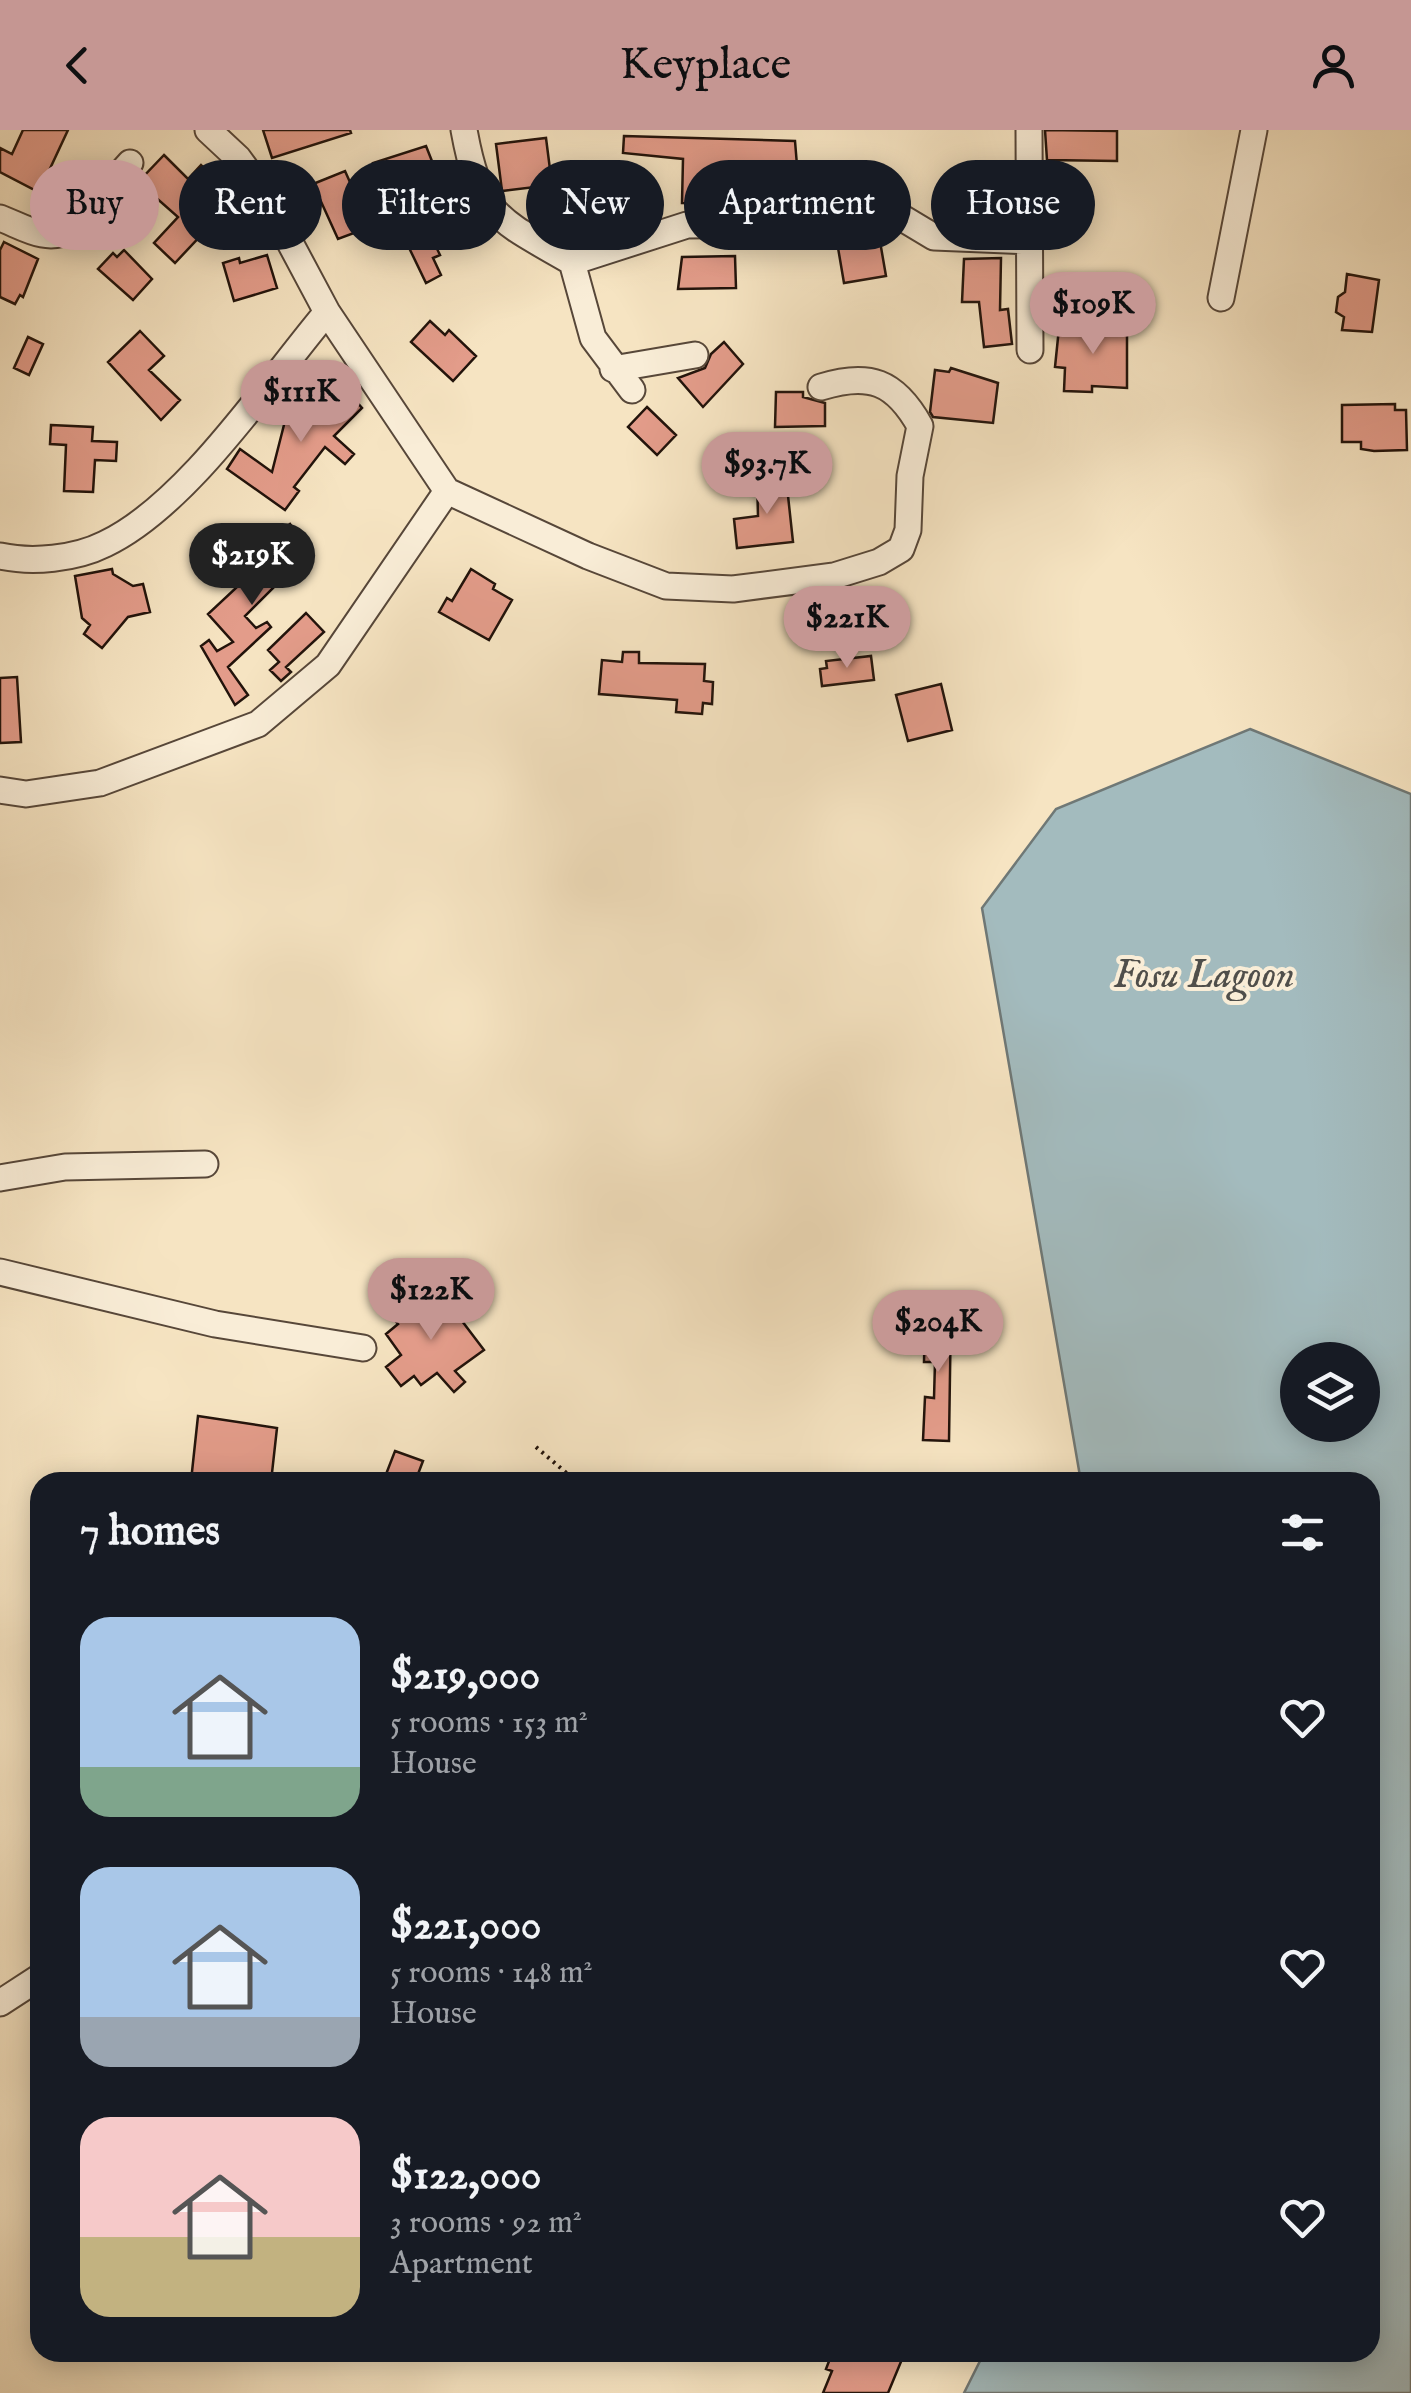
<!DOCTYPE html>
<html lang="en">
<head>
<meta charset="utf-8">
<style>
	body { margin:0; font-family:"IM FELL English",serif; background:#242831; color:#f1f3f6; height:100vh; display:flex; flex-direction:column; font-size:38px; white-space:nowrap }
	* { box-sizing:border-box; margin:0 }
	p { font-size:32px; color:#9ea1a6 }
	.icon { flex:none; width:55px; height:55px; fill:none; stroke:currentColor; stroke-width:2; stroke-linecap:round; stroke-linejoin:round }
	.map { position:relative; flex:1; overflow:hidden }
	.drawer { position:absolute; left:30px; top:1342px; width:1350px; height:890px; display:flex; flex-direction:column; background:#171b24; border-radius:30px; box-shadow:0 5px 25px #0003 }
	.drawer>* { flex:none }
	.banner { position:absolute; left:30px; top:30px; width:1352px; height:90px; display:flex; gap:20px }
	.buttons { position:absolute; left:1280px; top:1212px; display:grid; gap:20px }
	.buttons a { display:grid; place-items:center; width:100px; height:100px; border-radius:50%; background:#171b24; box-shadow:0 5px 25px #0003; font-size:50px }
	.price { position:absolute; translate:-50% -85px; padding:0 22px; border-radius:35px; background:#c59692; color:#111; font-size:32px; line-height:65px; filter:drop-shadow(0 2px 5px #0008) }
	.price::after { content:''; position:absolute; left:50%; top:60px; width:30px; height:22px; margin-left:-15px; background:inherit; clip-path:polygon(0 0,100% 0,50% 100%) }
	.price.on { background:#222; color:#fff }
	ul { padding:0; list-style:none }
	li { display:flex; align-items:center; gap:30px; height:250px; padding:0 50px }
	li span { display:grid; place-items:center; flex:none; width:280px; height:200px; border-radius:30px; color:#555 }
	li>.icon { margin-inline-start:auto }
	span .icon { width:120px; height:120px; fill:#fffc; stroke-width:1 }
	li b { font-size:42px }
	h2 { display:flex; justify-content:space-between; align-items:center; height:120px; padding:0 50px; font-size:42px }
	.chip { padding:0 35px; border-radius:45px; background:#171b24; box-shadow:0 5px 25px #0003; font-size:35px; line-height:90px }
	.chip.on { background:#c59692; color:#111 }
	header { display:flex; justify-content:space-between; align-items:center; height:130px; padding:0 50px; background:#c59692; color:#111; font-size:45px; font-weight:600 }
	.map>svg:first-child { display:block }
</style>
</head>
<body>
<header><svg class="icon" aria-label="back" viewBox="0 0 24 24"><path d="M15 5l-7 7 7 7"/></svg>Keyplace<svg class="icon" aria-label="person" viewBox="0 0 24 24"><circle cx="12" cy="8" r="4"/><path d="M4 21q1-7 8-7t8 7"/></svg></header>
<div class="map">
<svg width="1411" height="2263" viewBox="0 0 1411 2263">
	<rect width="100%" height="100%" fill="#f6e4c2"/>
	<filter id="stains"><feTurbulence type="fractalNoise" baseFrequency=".002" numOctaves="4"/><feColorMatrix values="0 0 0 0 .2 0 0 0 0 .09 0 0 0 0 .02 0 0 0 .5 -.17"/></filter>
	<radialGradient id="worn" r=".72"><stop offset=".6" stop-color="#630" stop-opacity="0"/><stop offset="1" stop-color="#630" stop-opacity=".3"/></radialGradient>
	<path fill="#a3bbbe" stroke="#6f7876" stroke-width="2.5" fill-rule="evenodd" d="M1250 599 1411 664V2263H964L984 2223 1370 2222V1352H1081L982 778 1056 679ZM1298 1230H1362V1295H1298Z"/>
	<path fill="#e39c8a" stroke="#22130b" stroke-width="2.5" d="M23 0H68L48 43 60 49 50 68 0 42V18L12 24Z
		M263 0H350L351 3 272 28Z
		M1045 0 1117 1V31L1047 30Z
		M624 6 795 11 799 60 786 59 785 71 754 67 753 72 738 74 682 73 683 29 623 23Z
		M546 8 552 55 502 61 496 14Z
		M426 16 445 64 408 79 394 43 378 48 373 33Z
		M164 25 188 49 201 35 223 56 191 88 205 101 175 133 154 113 178 87 153 65 135 84 121 70Z
		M345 41 370 97 338 109 313 54Z
		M416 91 423 107 430 104 440 125 433 128 441 145 426 153 400 99Z
		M872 92 877 94 886 146 844 153 835 100 828 99Z
		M4 112 38 129 23 167 20 165 15 174 0 167V120Z
		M124 120 152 149 133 170 98 139 113 123 117 127Z
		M267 125 277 158 234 171 223 133 239 128 240 133Z
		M735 126 736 158 678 159 682 127Z
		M1001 128 1000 180 1008 179 1012 214 984 217 979 172H962L964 129Z
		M1347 144 1379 150 1372 202 1342 200 1344 187 1336 182 1338 167 1345 162Z
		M1066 173 1067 196 1046 197V174Z
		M430 191 445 205 449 200 476 226 453 251 411 212Z
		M1127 196V258L1092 256V262L1064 261 1065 238 1055 237 1059 198Z
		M140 201 164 226 149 240 180 270 161 290 108 232Z
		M28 207 43 214 29 245 14 238Z
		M724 212 743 234 703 277 678 248 705 238 711 224Z
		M951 238 998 253 993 293 933 287 930 282 935 240 949 242Z
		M332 244 362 278 334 306 354 324 345 334 325 317 294 357 299 361 285 380 227 339 240 319 272 342 286 287 293 278 307 287 326 262 320 255Z
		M776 262H803V267L825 273V296L775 297Z
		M1395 274V280H1406L1407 320 1374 321 1361 319V312H1342V275Z
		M647 277 676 305 657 325 628 297Z
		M51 295 93 297 92 311 117 312 116 331 95 330 93 362 64 361 66 315 50 314Z
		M786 347 793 412 737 418 734 389 758 386 757 348Z
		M290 394 313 426 282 449 245 486 256 498 267 492 271 497 228 537 248 565 235 575 201 516 209 510 217 521 233 512 208 484 281 416 274 406Z
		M112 439 113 444 133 456 143 454 150 482 128 487 102 518 84 504 90 495 82 488 75 446Z
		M471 439 495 454 493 459 512 470 489 510 439 482 447 468 452 471Z
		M306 483 324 502 286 537 291 542 281 551 270 540 279 532 268 520Z
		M623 522H639V533L705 534 704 551 713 552 712 574 703 573 702 584 676 582 677 570 599 564 602 530 622 532Z
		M871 526 874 550 822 556 820 539 827 538 826 531Z
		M17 547 21 612 0 613V548Z
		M941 554 952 600 908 611 896 565Z
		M440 1162 484 1220 455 1241 465 1252 454 1262 437 1243 421 1255 414 1246 401 1256 386 1237 401 1225 386 1204 398 1194 392 1187 415 1169 421 1177Z
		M935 1177 951 1178 949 1311 923 1310 925 1267 934 1268 935 1232H924L925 1189H934Z
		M198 1286 277 1298 271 1352 191 1351Z
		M395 1321 423 1331 415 1352H383Z
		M841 2222H905L888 2263H823L832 2241 826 2239 831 2226 838 2229Z"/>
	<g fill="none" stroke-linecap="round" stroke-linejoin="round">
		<g stroke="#574739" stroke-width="29">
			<path id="minor" d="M208 0 238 28 263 62 327 182 447 361 588 426 666 456 733 459 834 446 879 432 901 419 908 400 910 346 920 296C895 251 869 242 821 257
				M464 0C480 88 500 90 572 132L593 208 632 260
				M1029 0 1030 220
				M0 88C24 97 46 113 70 100L130 33
				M572 132 687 95 797 94 831 80 873 76 889 80 934 107 1028 111
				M1221 168 1254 0
				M613 239 695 225
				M0 426C32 433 75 429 105 414 187 375 268 252 327 182
				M0 660 26 664 100 653 258 594 328 535 447 361
				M0 1048 65 1037 205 1034
				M0 1142 215 1194 363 1218
				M0 1873 40 1847"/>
		</g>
		<path stroke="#22130b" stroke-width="4" stroke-dasharray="2.5 5" stroke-linecap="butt" d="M536 1317 577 1352"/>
		<use href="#minor" stroke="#f9edd7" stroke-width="25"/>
	</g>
	<g text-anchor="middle" stroke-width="8" stroke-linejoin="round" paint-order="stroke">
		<g font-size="40" font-style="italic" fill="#4f4e4a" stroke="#f9edd7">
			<text x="1204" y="857">Fosu Lagoon</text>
		</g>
	</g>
	<rect width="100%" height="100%" filter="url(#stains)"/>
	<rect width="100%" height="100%" fill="url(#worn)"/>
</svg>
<div class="buttons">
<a><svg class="icon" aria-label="layers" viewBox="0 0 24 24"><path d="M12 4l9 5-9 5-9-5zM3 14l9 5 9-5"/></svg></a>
</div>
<b class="price" style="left:1093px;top:227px">$109K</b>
<b class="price" style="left:301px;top:315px">$111K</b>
<b class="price" style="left:767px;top:387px">$93.7K</b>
<b class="price on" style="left:252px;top:478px">$219K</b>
<b class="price" style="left:847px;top:541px">$221K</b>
<b class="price" style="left:431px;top:1213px">$122K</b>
<b class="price" style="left:938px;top:1245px">$204K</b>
<div class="banner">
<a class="chip on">Buy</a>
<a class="chip">Rent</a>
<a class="chip">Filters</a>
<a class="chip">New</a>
<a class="chip">Apartment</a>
<a class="chip">House</a>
</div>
<section class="drawer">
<h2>7 homes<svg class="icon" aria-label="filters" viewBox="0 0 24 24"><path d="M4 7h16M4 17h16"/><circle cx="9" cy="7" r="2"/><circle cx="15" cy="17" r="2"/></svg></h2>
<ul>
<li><span style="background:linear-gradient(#a9c7e8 75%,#7fa58c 0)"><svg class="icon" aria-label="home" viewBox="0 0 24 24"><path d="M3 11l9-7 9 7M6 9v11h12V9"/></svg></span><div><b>$219,000</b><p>5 rooms · 153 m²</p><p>House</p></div><svg class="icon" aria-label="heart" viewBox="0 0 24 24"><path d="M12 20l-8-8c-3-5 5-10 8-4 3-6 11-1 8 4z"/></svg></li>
<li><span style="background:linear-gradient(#a9c7e8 75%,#9aa5b1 0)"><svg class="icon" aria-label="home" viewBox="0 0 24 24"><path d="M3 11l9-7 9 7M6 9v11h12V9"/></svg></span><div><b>$221,000</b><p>5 rooms · 148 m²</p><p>House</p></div><svg class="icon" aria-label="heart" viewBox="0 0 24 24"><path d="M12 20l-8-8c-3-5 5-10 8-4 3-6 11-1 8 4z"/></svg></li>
<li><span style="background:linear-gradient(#f6c9c9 60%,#c2b280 0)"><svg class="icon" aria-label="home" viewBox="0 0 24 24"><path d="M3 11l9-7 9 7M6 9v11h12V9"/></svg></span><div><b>$122,000</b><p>3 rooms · 92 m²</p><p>Apartment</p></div><svg class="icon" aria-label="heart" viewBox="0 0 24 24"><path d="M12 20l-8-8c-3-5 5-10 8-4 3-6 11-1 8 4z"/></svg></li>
</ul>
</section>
</div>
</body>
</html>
